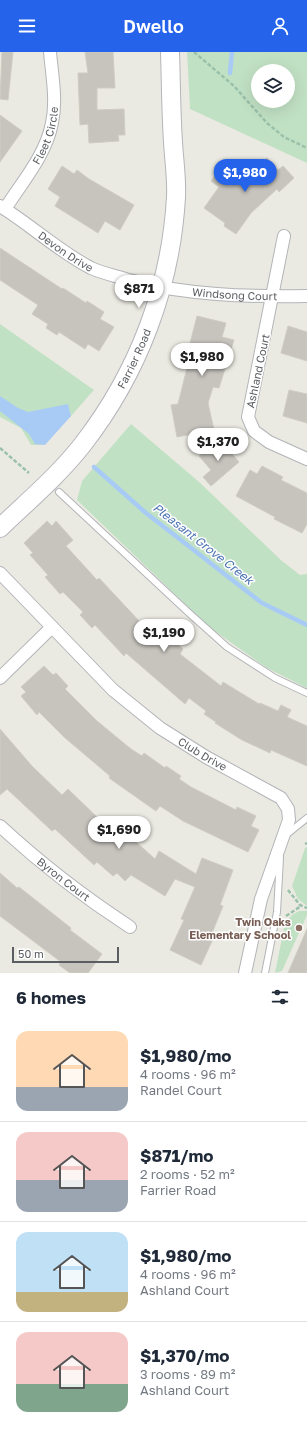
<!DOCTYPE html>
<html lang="en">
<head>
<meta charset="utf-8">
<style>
	body { margin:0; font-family:"Golos Text",sans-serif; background:#f2f2f3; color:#1f2937; height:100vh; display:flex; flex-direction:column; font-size:15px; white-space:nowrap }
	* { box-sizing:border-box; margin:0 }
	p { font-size:13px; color:#747a83 }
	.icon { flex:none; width:22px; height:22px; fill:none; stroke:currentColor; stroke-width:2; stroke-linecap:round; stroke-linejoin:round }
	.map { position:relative; height:921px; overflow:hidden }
	.sheet { display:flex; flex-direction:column; background:#fff; flex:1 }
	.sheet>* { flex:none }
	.controls { position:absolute; left:251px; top:12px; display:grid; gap:8px }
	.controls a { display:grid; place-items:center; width:44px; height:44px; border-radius:50%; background:#fff; box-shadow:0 4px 16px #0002; font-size:20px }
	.scale { position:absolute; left:12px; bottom:10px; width:107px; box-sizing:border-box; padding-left:4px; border:2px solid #5a5d61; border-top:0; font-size:11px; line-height:14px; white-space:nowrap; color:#5a5d61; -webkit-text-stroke:3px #fff; paint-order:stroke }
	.price { position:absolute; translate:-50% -34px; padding:0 9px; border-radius:14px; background:#fff; color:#222; font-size:13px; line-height:26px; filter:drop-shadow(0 1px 2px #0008) }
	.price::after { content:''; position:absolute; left:50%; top:24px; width:12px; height:9px; margin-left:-6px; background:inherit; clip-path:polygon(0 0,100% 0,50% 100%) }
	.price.on { background:#2563eb; color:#fff }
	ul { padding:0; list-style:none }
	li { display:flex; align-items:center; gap:12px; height:100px; padding:0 16px }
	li+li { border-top:1px solid #e0e1e3 }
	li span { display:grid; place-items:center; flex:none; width:112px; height:80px; border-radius:12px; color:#555 }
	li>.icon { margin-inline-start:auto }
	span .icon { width:48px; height:48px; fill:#fffc; stroke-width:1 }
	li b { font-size:17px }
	h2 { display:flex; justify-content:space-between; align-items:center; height:48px; padding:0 16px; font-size:17px }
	header { display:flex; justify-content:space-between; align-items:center; height:52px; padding:0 16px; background:#2563eb; color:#fff; font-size:18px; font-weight:600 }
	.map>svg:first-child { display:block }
</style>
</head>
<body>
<header><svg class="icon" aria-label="menu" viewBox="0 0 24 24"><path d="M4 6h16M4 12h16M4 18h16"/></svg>Dwello<svg class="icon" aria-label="person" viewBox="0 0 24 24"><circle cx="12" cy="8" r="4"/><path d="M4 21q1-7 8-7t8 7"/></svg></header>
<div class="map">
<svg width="307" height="921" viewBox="0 0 307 921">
	<rect width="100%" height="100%" fill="#ebeae2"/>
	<path fill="#c1e1c4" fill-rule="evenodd" d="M187 0H307V111L190 57ZM258 19H288V49H258Z
		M0 272 94 338 71 364 42 393H31L21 376 0 365Z
		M131 372 198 429 282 509 300 523 307 522V636L267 616 209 575 77 448 82 429Z
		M307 795V854L298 847 292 834 305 796Z
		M299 859H307V863L282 919 275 921 285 871 292 863Z"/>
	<path fill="#a8cbf5" d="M0 344 18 356 28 360 68 352 71 364 45 393 35 392 29 382 0 359Z"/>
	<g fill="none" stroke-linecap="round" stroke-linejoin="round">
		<path stroke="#a8cbf5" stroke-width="4.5" d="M230 21 232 0
			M94 415 146 461 262 551 307 573"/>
	</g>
	<path fill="#c7c4be" stroke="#cfccc1" d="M2 0H13L8 48 0 47Z
		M85 0H113L115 36H97V58L124 57 125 83H118L119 89 89 91 88 72 80 73 78 21H88Z
		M0 63 22 79 0 110Z
		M267 106 278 118 283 114 294 126 279 140 277 137 251 161 236 182 224 174 225 171 204 156 219 135 211 129 220 117 233 126 248 113 253 118Z
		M62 114 74 122 77 118 89 127 134 153 120 178 105 169 98 181 55 154 60 145 48 137Z
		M0 196 62 237 63 236 86 251 87 249 104 260 100 267 114 275 99 299 88 292 85 297 59 280 57 283 46 276 48 272 32 262 38 253 0 228Z
		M197 264 226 271 222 285 234 288 219 336 213 335 208 351 214 378 177 385 171 353 178 352 191 300 188 299Z
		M288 274 307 280V309L281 301Z
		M289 338 307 342V371L283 364Z
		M219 387 239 410 211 434 203 425 211 418 199 404Z
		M262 414 283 425 281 428 307 441V472L302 481 274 467 275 465 236 444 250 418 257 422Z
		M47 469 52 474 56 469 73 488 66 494 97 528 99 526 155 586 161 578 183 597 180 602 221 634 223 630 259 652 260 651 278 659 281 653 291 658 287 665 307 674V714L271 698 270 701 242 688 215 671 216 670 204 662 206 659 189 646 185 652 126 601 124 604 95 573 92 576 80 563 83 560 63 540 60 542 45 525 48 523 30 503 33 501 24 491Z
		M44 614 53 623 56 621 68 634 65 637 97 669 131 697 142 704 144 701 165 716 166 714 181 724 179 727 191 735 236 758 237 755 256 764 251 774 259 778 248 800 183 769 160 754 156 759 109 726 110 724 64 685 39 660 37 663 21 644 26 640 21 635Z
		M0 677 32 714 62 743 68 737 101 769 104 766 124 783 126 781 155 807 159 799 196 822 202 806 233 818 220 853 223 854 210 886 213 887 201 913 170 898 184 868 181 867 195 835 175 827 165 844 131 823 125 829 117 821 113 824 97 810 94 813 55 777 52 779 7 737 0 743Z
		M0 821 17 836 19 835 71 876 70 878 102 902 88 921H70L59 913 61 910 0 864Z
		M307 877V921H288Z"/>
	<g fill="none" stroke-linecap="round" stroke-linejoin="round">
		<g stroke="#b2b4b8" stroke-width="8">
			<path id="lane" d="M59 440 189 561 227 595 275 626 307 641
				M286 783 307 766
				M265 921 277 860 280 806"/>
		</g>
		<g stroke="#b2b4b8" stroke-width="14">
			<g id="street">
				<path id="s1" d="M0 154C31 173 58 199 91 216 102 221 116 224 129 228 186 243 247 245 307 244"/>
				<path id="s2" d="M5 157C22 130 46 103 52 71 57 48 52 23 50 0"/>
				<path d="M284 184 248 365 254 379 269 390 307 407"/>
				<path id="s3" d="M0 521 113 638 160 676 206 705 281 746 288 757 289 768 261 847 245 921"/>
				<path d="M0 626 52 575"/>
				<path id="s4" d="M0 774C41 812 84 845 130 875"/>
			</g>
		</g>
		<g stroke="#b4b5bb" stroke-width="20">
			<g id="secondary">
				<path id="s5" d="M0 476C28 449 59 423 83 392 138 321 171 235 176 145 177 127 174 108 173 90 171 60 171 30 170 0"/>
			</g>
		</g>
		<path stroke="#9ac1aa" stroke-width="2.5" stroke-dasharray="4 2" stroke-linecap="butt" d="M194 0 234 34 267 71 284 85 307 96
			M0 396 29 421
			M305 791 307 792
			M288 838 300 853 307 856
			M286 864 301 854"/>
		<use href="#lane" stroke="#fff" stroke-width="6"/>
		<use href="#street" stroke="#fff" stroke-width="12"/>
		<use href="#secondary" stroke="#fff" stroke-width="18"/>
	</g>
	<circle fill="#8d6e63" stroke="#fff" stroke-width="1.5" cx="299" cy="876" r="4"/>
	<g text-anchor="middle" stroke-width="3" stroke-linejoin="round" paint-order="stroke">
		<g font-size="11" fill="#5a5d61" stroke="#fff">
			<text dy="4" stroke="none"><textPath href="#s2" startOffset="85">Fleet Circle</textPath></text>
			<text dy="4" stroke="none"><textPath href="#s1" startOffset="80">Devon Drive</textPath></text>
			<text dy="4" stroke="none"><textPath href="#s1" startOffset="257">Windsong Court</textPath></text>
			<text dy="4" stroke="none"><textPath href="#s5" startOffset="218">Farrier Road</textPath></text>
			<text transform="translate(258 319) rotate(-78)" y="4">Ashland Court</text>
			<text dy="4" stroke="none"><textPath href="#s3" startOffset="273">Club Drive</textPath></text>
			<text dy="4" stroke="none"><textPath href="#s4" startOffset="83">Byron Court</textPath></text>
		</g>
		<g font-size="11" font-weight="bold" fill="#785e54" stroke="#fff" text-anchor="end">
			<text x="291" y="874">Twin Oaks<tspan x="291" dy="13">Elementary School</tspan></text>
		</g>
		<g font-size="12" font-style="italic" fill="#4e75b5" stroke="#fff">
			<text transform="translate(203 492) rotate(38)" y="4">Pleasant Grove Creek</text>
		</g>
	</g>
</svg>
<div class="controls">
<a><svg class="icon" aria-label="layers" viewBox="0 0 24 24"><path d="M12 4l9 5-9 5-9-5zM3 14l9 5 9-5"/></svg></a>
</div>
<div class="scale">50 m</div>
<b class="price on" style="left:245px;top:141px">$1,980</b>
<b class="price" style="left:139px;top:257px">$871</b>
<b class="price" style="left:202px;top:325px">$1,980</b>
<b class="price" style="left:218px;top:410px">$1,370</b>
<b class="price" style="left:164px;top:601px">$1,190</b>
<b class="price" style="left:119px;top:798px">$1,690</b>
</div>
<section class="sheet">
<h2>6 homes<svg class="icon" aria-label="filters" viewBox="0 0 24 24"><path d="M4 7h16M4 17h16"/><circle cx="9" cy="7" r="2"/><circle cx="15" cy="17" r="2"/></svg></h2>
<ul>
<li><span style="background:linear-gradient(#ffd9b3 70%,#9aa5b1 0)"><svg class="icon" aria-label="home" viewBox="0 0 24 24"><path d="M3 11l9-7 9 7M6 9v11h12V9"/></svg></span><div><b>$1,980/mo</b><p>4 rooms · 96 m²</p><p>Randel Court</p></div></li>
<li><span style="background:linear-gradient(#f6c9c9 60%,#9aa5b1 0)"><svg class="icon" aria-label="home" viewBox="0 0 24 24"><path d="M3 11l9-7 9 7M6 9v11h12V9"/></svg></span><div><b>$871/mo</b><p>2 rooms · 52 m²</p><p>Farrier Road</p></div></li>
<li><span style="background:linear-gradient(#bfe0f5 75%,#c2b280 0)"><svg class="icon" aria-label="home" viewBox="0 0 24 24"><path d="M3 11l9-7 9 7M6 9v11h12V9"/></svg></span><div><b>$1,980/mo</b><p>4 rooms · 96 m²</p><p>Ashland Court</p></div></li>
<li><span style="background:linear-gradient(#f6c9c9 65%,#7fa58c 0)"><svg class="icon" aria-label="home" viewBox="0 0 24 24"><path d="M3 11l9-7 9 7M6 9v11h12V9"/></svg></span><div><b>$1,370/mo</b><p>3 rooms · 89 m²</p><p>Ashland Court</p></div></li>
</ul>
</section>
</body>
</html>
